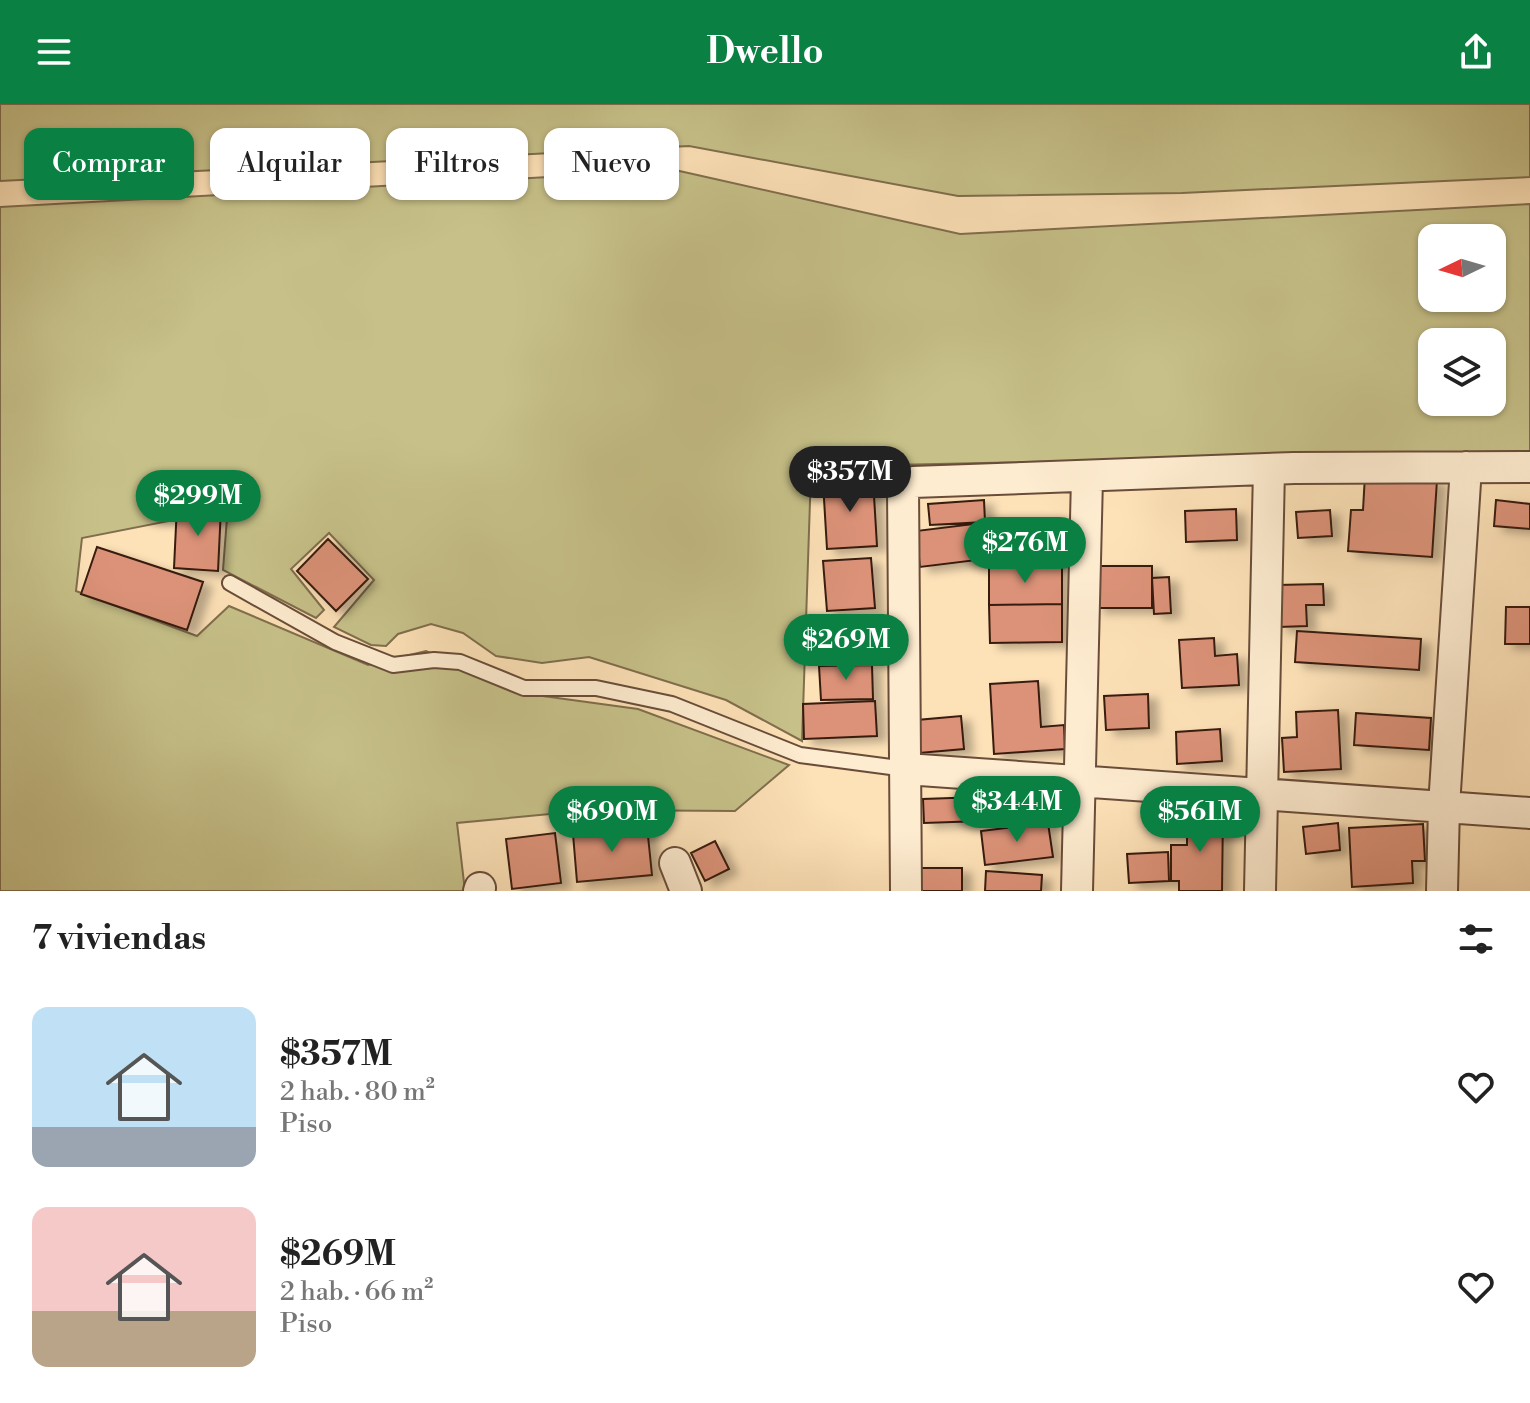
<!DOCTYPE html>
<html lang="es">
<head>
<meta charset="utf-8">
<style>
	body { margin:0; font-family:"Libre Bodoni",serif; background:#f2f2f2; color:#222; height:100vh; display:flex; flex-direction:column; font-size:30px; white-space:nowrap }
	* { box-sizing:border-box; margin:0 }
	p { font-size:26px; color:#767676 }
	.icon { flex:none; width:44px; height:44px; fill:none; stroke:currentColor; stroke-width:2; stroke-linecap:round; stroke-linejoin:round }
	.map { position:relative; height:787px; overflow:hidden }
	.panel { display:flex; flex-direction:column; background:#fff; flex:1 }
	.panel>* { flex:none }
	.guide { position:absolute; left:24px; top:24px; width:800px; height:72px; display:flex; gap:16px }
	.needle { width:52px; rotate:265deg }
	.tools { position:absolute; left:1418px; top:120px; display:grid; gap:16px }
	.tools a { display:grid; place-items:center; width:88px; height:88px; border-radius:16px; background:#fff; box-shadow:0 2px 6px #0004; font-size:40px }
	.price { position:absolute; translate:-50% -68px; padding:0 18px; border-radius:28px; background:#0b8043; color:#fff; font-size:26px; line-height:52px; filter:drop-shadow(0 2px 4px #0008) }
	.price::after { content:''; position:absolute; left:50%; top:48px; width:24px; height:18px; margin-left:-12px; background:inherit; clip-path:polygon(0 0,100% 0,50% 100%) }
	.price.on { background:#222; color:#fff }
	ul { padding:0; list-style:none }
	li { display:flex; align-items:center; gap:24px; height:200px; padding:0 32px }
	li span { display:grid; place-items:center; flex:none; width:224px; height:160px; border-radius:16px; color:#555 }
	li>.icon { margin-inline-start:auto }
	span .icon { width:96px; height:96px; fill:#fffc; stroke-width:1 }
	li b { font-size:34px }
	h2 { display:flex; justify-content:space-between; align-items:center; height:96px; padding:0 32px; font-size:34px }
	.chip { padding:0 28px; border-radius:16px; background:#fff; box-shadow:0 2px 6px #0004; font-size:28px; line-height:72px }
	.chip.on { background:#0b8043; color:#fff }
	header { display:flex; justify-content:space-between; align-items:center; height:104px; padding:0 32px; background:#0b8043; color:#fff; font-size:36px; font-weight:800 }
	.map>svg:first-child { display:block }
</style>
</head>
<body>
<header><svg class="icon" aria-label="menu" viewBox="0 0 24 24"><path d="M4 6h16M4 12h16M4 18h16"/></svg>Dwello<svg class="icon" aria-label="share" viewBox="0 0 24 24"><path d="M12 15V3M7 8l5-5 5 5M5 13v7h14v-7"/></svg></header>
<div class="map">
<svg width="1530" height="787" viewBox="0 0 1530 787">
	<defs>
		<filter id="shadow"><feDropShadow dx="9" dy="5" stdDeviation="4" flood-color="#0004"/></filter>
	</defs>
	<rect width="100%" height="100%" fill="#fde1b7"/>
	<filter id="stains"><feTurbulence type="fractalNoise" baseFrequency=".0025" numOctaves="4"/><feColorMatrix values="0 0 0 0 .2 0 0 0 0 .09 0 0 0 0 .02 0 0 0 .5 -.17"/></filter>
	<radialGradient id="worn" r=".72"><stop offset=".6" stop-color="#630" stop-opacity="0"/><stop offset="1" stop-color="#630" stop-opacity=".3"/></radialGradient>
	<path fill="#c7c189" stroke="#806e4d" stroke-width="2" fill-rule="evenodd" d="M0 0H1530V73L1182 89 958 92 689 42 0 77Z
		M675 66 960 130 1530 100V347L891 361 886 373 811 367 802 637 726 596 589 553 542 559 496 552 463 529 431 520 398 530 386 542 371 541 334 523 374 476 329 429 291 465 324 506 316 514 223 466 228 401 173 396 169 417 82 434 76 487 197 532 229 502 368 561 426 547 528 590 638 605 789 661 735 707 592 706 457 719 465 787H0V103ZM1432 134H1492V194H1432ZM1432 238H1492V298H1432Z"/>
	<path fill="#db9278" stroke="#381c11" stroke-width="2" filter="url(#shadow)" d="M1365 371 1437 376 1432 453 1348 447 1351 406H1363Z
		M873 375 877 442 827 445 823 378Z
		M984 396 985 418 930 421 928 400Z
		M1496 396 1530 400V425L1494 422Z
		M177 401 221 404 218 467 174 464Z
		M1236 405 1237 436 1186 438 1185 407Z
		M1330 406 1332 432 1298 434 1296 408Z
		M990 418 992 431 983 432 985 455 920 463 916 427Z
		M988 433H1062V461H989Z
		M328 435 368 475 336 507 297 467Z
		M97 443 203 478 187 526 81 490Z
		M871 454 875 504 827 507 823 457Z
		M989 461H1062V500L989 501Z
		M1096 462H1152V504H1095Z
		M1169 473 1171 509 1154 510 1152 474Z
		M1323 480 1324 501H1306L1307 522 1279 523 1277 481Z
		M1062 500V538L990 539 989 501Z
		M1506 503H1530V540H1505Z
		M1297 527 1421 535 1419 566 1295 558Z
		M1214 534 1215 552 1237 550 1239 581 1182 584 1179 536Z
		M872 561 873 595 821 596 819 562Z
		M1038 577 1041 623 1064 621 1065 645 994 650 990 580Z
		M1148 590 1149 624 1106 626 1104 592Z
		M875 597 877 632 804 635 803 600Z
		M1338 606 1341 665 1284 668 1282 634 1297 633 1296 608Z
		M1356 609 1431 614 1429 646 1354 641Z
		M961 612 964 645 919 649 917 616Z
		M1220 625 1222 657 1177 660 1176 628Z
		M1016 684 1018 719 983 722 981 687Z
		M980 693 981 717 924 719 923 695Z
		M1187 709H1223L1222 787H1179V777H1171V741H1187Z
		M1048 719 1053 753 985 761 981 727Z
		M1338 719 1340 746 1306 750 1303 723Z
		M1423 720 1425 757H1412L1413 779 1352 783 1349 724Z
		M647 722 652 771 577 778 573 730Z
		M555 729 561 779 512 785 506 735Z
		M715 737 729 765 705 777 691 749Z
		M1168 748 1169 777 1129 779 1127 750Z
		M913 764H962V787H913Z
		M986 767 1042 771 1041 787H985Z"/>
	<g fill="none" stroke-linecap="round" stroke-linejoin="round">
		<g stroke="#694d3a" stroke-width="18">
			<path id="lane" d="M230 479 335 538 393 561 434 556 460 558 524 584H596L672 600 800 651 906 665"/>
		</g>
		<g stroke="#694d3a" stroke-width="34">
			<path id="street" d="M906 665 1530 709
				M675 759 686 787
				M479 787 480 784
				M906 787 903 383 913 378 1294 364 1530 363
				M1077 787 1087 374
				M1260 787 1269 365
				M1442 787 1444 702 1466 363"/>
		</g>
		<use href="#lane" stroke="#feecd0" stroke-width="14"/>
		<use href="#street" stroke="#feecd0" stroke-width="30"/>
	</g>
	<rect width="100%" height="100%" filter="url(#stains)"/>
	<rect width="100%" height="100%" fill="url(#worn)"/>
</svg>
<div class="tools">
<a><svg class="needle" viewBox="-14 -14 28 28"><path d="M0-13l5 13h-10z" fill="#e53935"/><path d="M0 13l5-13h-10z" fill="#767676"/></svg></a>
<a><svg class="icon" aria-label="layers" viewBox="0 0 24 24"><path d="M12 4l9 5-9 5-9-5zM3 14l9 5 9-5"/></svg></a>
</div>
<b class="price on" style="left:850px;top:410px">$357M</b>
<b class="price" style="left:198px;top:434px">$299M</b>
<b class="price" style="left:1025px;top:481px">$276M</b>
<b class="price" style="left:846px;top:578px">$269M</b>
<b class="price" style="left:1017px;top:740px">$344M</b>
<b class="price" style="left:612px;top:750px">$690M</b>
<b class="price" style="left:1200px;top:750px">$561M</b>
<div class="guide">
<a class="chip on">Comprar</a>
<a class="chip">Alquilar</a>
<a class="chip">Filtros</a>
<a class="chip">Nuevo</a>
</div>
</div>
<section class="panel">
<h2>7 viviendas<svg class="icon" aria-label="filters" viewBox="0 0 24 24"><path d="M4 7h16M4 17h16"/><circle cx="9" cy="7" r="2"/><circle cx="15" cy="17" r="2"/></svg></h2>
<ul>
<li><span style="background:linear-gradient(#bfe0f5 75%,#9aa5b1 0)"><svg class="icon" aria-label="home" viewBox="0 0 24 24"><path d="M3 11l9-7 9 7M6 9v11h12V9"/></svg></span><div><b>$357M</b><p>2 hab. · 80 m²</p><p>Piso</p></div><svg class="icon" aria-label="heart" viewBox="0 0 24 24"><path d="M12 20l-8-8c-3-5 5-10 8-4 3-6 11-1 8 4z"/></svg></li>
<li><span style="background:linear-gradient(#f6c9c9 65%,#b9a48a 0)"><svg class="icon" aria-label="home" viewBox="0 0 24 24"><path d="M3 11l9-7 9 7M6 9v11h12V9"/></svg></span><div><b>$269M</b><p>2 hab. · 66 m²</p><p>Piso</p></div><svg class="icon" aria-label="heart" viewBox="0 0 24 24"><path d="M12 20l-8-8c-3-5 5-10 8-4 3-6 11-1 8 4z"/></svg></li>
</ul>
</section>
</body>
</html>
